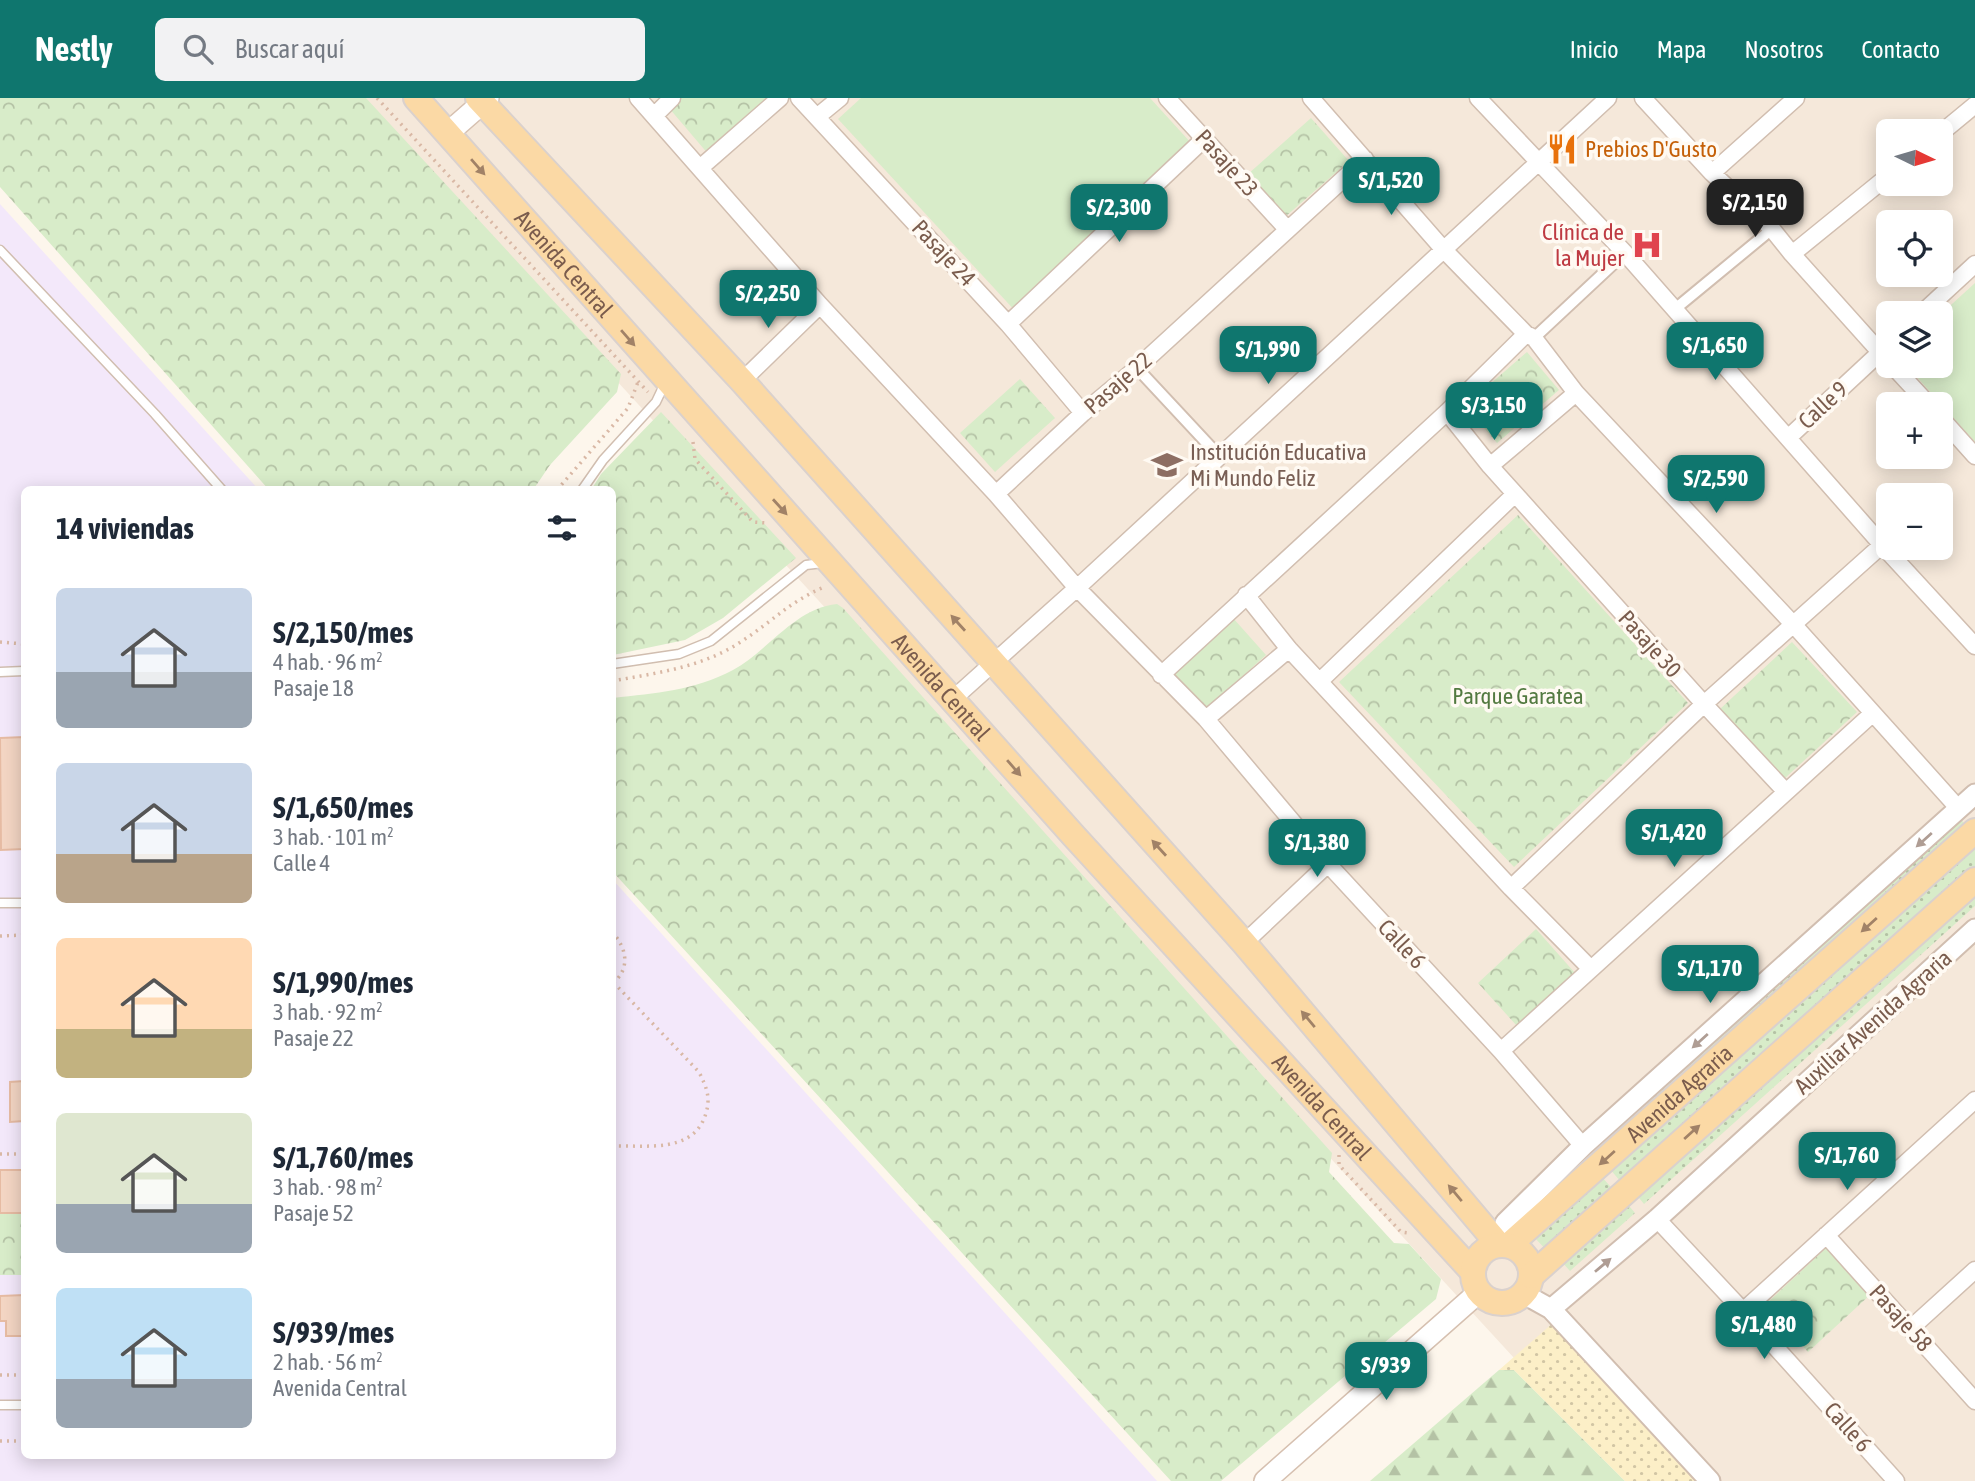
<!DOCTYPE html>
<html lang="es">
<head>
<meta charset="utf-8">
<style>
	body { margin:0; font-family:"Asap Condensed",sans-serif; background:#f2f2f3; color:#1f2937; height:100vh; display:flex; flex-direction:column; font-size:26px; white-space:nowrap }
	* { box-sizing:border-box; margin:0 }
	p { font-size:23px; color:#747a83 }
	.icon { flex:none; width:38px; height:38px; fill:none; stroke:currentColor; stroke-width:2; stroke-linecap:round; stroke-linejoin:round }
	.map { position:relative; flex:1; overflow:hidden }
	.side { position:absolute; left:21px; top:388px; width:595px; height:973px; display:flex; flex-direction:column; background:#fff; border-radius:10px; box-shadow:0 4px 18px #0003 }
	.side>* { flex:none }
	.needle { width:46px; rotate:95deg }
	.tools { position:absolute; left:1876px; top:21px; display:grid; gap:14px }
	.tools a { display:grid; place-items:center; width:77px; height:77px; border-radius:10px; background:#fff; box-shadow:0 4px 18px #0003; font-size:35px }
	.price { position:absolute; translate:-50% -60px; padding:0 16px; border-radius:14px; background:#0f766e; color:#fff; font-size:23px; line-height:46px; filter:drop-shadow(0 2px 4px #0008) }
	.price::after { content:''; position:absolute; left:50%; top:42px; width:21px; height:16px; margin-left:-10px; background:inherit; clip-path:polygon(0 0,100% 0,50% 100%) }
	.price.selected { background:#222; color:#fff }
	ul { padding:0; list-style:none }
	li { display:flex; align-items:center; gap:21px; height:175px; padding:0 35px }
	li span { display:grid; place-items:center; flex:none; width:196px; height:140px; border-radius:10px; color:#555 }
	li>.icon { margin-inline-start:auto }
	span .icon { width:84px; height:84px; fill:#fffc; stroke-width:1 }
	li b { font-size:30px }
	h2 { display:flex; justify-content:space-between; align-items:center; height:84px; padding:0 35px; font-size:30px }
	header { display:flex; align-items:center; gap:42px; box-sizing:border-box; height:98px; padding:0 35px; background:#0f766e; color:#fff }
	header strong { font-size:33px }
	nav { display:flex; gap:38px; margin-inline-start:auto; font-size:24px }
	.search { width:490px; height:63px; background:#f2f2f3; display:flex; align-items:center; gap:18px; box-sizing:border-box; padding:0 24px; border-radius:10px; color:#747a83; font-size:26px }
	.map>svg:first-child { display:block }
</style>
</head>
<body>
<header>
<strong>Nestly</strong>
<div class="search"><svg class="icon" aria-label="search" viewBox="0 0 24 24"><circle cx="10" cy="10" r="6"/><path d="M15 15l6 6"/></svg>Buscar aquí</div>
<nav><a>Inicio</a><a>Mapa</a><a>Nosotros</a><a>Contacto</a></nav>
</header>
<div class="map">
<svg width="1975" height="1383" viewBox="0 0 1975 1383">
	<defs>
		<pattern id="forest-firs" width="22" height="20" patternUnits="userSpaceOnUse" patternTransform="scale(1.75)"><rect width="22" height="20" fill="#d8ecc9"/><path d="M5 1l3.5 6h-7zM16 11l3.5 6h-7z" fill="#b4c2a5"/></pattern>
		<pattern id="sand-dots" width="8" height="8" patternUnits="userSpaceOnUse" patternTransform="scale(1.75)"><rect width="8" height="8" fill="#fcefc7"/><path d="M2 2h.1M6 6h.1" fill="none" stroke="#d1c5a4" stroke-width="1.8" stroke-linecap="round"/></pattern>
		<pattern id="park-crowns" width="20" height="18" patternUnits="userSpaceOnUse" patternTransform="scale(1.75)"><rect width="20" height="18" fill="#d8ecc9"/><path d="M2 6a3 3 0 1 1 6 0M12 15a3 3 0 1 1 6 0" fill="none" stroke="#b4c2a5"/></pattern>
		<pattern id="garden-dots" width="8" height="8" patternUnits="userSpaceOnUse" patternTransform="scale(1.75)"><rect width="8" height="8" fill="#d8ecc9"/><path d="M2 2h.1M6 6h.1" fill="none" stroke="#b4c2a5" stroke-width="1.8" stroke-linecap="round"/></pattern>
	</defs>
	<rect width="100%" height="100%" fill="#fdf6ec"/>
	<path fill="#f5e8da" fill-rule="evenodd" d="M357 0H1975V1383H1627ZM1888 33H1941V86H1888ZM1888 124H1941V177H1888ZM1888 215H1941V268H1888ZM1888 306H1941V359H1888ZM1888 397H1941V450H1888Z"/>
	<path fill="#f3e8fa" d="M0 106 259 392H24V1358H612L613 782 1157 1383H0Z"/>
	<path fill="#d8ecc9" d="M861 0H1150L1192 46 1018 216 838 21Z
		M1975 185V344L1907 268H1941V216Z"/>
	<path fill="url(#forest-firs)" d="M1499 1272H1514L1625 1383H1370Z"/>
	<path fill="url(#sand-dots)" d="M1553 1225 1701 1383H1625L1514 1272H1499Z"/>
	<path fill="url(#park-crowns)" d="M0 0H366L621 276 617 294 550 367 533 392H269L0 89Z
		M681 0H774L709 57 669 10Z
		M1311 20 1349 63 1285 119 1248 76Z
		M1527 254 1559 292 1497 345 1465 308Z
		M1020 281 1055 320 995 374 960 335Z
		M661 314 796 460 723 520 685 542 613 557 612 392H591L601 376Z
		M1518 417 1688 605 1514 769 1339 584Z
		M837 506 843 510 1332 1055 1329 1074 1394 1145 1409 1146 1441 1181 1436 1201 1221 1383H1171L613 774V600C656 595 693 593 733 572 768 553 795 510 837 506Z
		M1233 520 1266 557 1204 613 1171 576Z
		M1792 544 1857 614 1784 681 1720 611Z
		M1536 831 1575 875 1517 928 1478 885Z
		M0 1115H24V1177H0Z
		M1827 1149 1870 1197 1808 1254 1765 1207Z"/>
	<path fill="url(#garden-dots)" d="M1958 718 1970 732 1603 1062 1591 1049Z
		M1975 743V776L1627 1091 1609 1070Z
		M1975 789V808L1644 1106 1635 1095Z
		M1601 1078 1618 1097 1550 1156 1534 1139Z
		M1625 1103 1635 1115 1570 1173 1561 1163Z"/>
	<path fill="#f3d5c3" stroke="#e6bba3" stroke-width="2" d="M24 639V751L1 752 0 640Z
		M24 983V1023L10 1024V984Z
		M0 1072H24V1115H0Z
		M24 1197V1238H6V1223H0V1198Z"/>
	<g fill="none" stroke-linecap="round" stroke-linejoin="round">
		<g stroke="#d1beb0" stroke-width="11">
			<path id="service" d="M0 152 155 316 222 392
				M582 392 603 362 656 304 665 285
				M612 566 679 556 711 543 806 467 823 465
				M0 574 24 573
				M0 805H24
				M0 1307H24"/>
		</g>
		<g stroke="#d1beb0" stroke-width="14">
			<path id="pedestrian" d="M1675 211 1772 131
				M1534 240 1625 155
				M1137 270 1219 358"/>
		</g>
		<g stroke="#d1beb0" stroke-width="19">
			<path id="minor" d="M638 0 820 207 996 396 1077 490 1206 621 1328 766 1501 953 1583 1048
				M799 0 1008 226 1083 315
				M1167 0 1287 131
				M1311 0 1444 152 1526 236 1534 240 1576 295 1793 526 1959 711
				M1478 0 1625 155 1882 447 1975 548
				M1643 0 1712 75 1772 131 1792 156 1888 263
				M654 18 672 0
				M818 18 840 0
				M1941 35 1975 7
				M700 70 780 0
				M1712 75 1796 0
				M1792 156 1888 78
				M1922 215 1975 166
				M1008 226 1205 40
				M1893 268 1928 306
				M742 283 820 207
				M1447 314 1490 368 1704 606 1786 694
				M1941 320 1975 358
				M1789 339 1887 248
				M1490 368 1576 295
				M996 396 1083 315 1137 270 1365 61
				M1246 497 1289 551 1511 790 1591 871
				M1161 577 1447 314 1526 236
				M1320 583 1515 396
				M953 601 1077 490 1608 0
				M1206 621 1289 551
				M1511 790 1704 606 1882 447
				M1244 845 1328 766
				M1501 953 1872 616
				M1657 1121 1743 1213 1896 1383
				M1826 1137 1975 1303
				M1743 1213 1975 1002
				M1910 1231 1975 1172"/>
		</g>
		<g stroke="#d1beb0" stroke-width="23">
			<path id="tertiary" d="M1504 1147 1505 1125 1583 1048 1975 696
				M1524 1196 1551 1211 1710 1383
				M1551 1211 1657 1121 1975 831"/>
		</g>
		<g stroke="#d6c0b0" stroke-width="24">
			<path id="secondary" d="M448 35 488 0
				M1265 1383 1479 1194"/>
		</g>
		<g stroke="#dad1cd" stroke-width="28">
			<g id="primary">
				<path id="s1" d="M416 0 1073 737 1473 1174"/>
				<path d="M478 0 742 283 1244 845 1499 1147"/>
				<path id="s2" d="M1509 1147 1975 733"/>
				<circle cx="1502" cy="1176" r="29"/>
				<path d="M1531 1178 1975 782"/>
			</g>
		</g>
		<path stroke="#d9b8a5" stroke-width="3.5" stroke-dasharray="2 5" stroke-linecap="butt" d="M377 0 648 294
			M693 344 695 361 753 424 767 425
			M557 392 628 310 638 284
			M0 544 24 546
			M612 583C657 575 704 569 742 543 773 523 789 504 824 489
			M612 834C627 850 631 871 612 886
			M0 838 24 837
			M612 1048C647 1047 694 1056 706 1015 711 999 706 988 699 974L614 885
			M0 1056H24
			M1339 1057V1067L1401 1134 1408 1135
			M0 1277H24
			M0 1343H24"/>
		<use href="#service" stroke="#fff" stroke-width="8"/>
		<use href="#pedestrian" stroke="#fff" stroke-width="10"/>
		<use href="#minor" stroke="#fff" stroke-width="16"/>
		<use href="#tertiary" stroke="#fff" stroke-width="19"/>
		<use href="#secondary" stroke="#fff" stroke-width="21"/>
		<use href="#primary" stroke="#fbd9a5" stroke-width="24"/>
	</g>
	<defs><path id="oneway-solid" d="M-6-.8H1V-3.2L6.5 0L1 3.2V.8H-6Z" transform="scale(1.75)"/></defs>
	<g fill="#a18267">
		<use href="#oneway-solid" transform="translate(478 69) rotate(49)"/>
		<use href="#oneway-solid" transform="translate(628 240) rotate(49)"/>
		<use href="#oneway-solid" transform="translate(780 409) rotate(48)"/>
		<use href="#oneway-solid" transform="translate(958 525) rotate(-132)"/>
		<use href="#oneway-solid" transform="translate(1014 670) rotate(49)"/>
		<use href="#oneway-solid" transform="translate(1159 750) rotate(-132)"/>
		<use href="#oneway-solid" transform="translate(1869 827) rotate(138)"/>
		<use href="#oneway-solid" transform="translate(1308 921) rotate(-130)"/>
		<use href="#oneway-solid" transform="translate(1692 1034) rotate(-42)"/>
		<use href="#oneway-solid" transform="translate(1607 1060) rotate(138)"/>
		<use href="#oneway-solid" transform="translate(1455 1095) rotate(-130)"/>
	</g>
	<g fill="#af9d94">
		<use href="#oneway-solid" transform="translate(1924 742) rotate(138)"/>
		<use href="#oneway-solid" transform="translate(1700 943) rotate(138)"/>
		<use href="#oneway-solid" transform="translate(1603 1167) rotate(-40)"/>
	</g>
	<defs>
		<g id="restaurant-bare" transform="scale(2.415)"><path d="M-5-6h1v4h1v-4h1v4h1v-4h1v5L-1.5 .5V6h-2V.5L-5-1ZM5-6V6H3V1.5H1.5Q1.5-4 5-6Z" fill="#e8710a" stroke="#fffaf3" stroke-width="2.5" paint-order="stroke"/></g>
		<g id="hospital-bare" transform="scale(2.415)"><path d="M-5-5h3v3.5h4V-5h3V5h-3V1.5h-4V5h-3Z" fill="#e0444e" stroke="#fffaf3" stroke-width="2.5" paint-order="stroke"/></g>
		<g id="school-bare" transform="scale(2.415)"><path d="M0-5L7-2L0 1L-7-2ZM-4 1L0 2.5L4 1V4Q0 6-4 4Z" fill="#8d6e63" stroke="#fffaf3" stroke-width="2.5" paint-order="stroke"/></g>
	</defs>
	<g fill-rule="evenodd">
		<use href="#restaurant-bare" x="1562" y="51"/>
		<use href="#hospital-bare" x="1647" y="147"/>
		<use href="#school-bare" x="1167" y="367"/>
	</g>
	<g text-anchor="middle" stroke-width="7" stroke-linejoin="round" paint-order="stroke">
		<g font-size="23" fill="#c56008" stroke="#fffaf3" text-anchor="start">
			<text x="1585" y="59">Prebios D'Gusto</text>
		</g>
		<g font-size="23" fill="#7a5c4d" stroke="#fffaf3">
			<text transform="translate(1227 65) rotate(48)" y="8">Pasaje 23</text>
			<text transform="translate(944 155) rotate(47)" y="8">Pasaje 24</text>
			<text dy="8" stroke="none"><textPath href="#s1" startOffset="222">Avenida Central</textPath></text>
			<text transform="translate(1118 285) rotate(-41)" y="8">Pasaje 22</text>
			<text transform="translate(1823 307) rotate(-43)" y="8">Calle 9</text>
			<text transform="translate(1650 546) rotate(48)" y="8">Pasaje 30</text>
			<text dy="8" stroke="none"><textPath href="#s1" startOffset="789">Avenida Central</textPath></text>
			<text transform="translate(1402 846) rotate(47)" y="8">Calle 6</text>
			<text transform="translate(1873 924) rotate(-42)" y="8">Auxiliar Avenida Agraria</text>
			<text dy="8" stroke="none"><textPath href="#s2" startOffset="228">Avenida Agraria</textPath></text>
			<text dy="8" stroke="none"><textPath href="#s1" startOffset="1356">Avenida Central</textPath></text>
			<text transform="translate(1901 1220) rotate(48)" y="8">Pasaje 58</text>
			<text transform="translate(1848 1329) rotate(48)" y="8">Calle 6</text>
		</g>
		<g font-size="23" fill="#be3a42" stroke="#fffaf3" text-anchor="end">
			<text x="1624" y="142">Clínica de<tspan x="1624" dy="26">la Mujer</tspan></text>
		</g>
		<g font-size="23" fill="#785e54" stroke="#fffaf3" text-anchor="start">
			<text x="1190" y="362">Institución Educativa<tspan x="1190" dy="26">Mi Mundo Feliz</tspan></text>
		</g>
		<g font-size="23" fill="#537a41" stroke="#fffaf3">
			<text x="1518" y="606">Parque Garatea</text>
		</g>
	</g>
</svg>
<div class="tools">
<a><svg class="needle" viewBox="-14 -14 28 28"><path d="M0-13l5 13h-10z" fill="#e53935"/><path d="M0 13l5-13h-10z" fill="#747a83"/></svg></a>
<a><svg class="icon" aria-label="locate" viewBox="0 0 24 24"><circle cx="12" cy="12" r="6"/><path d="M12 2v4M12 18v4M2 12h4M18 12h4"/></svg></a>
<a><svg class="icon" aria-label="layers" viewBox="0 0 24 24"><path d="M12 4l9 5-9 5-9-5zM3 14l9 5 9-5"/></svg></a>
<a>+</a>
<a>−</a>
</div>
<b class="price" style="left:1391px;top:119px">S/1,520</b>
<b class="price selected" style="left:1755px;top:141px">S/2,150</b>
<b class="price" style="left:1119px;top:146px">S/2,300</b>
<b class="price" style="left:768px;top:232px">S/2,250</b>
<b class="price" style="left:1715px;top:284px">S/1,650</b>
<b class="price" style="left:1268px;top:288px">S/1,990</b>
<b class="price" style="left:1494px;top:344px">S/3,150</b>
<b class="price" style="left:1716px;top:417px">S/2,590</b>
<b class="price" style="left:1674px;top:771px">S/1,420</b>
<b class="price" style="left:1317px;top:781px">S/1,380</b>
<b class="price" style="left:1710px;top:907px">S/1,170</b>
<b class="price" style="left:1847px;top:1094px">S/1,760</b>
<b class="price" style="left:1764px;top:1263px">S/1,480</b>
<b class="price" style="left:1386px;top:1304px">S/939</b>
<section class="side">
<h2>14 viviendas<svg class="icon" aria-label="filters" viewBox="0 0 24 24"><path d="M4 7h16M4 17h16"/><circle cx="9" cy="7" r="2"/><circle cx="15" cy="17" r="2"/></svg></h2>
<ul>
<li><span style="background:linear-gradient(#c9d6e8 60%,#9aa5b1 0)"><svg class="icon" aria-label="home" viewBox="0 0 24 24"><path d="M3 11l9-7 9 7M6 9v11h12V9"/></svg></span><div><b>S/2,150/mes</b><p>4 hab. · 96 m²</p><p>Pasaje 18</p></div></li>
<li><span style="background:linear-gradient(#c9d6e8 65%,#b9a48a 0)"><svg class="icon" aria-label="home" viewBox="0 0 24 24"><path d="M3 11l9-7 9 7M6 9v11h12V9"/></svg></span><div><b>S/1,650/mes</b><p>3 hab. · 101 m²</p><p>Calle 4</p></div></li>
<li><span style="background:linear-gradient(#ffd9b3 65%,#c2b280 0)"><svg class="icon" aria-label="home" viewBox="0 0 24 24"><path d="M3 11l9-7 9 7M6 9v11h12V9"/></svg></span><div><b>S/1,990/mes</b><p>3 hab. · 92 m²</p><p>Pasaje 22</p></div></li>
<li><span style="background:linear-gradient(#dfe7d0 65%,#9aa5b1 0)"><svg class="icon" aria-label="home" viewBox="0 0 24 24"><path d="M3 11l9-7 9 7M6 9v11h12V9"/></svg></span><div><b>S/1,760/mes</b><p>3 hab. · 98 m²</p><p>Pasaje 52</p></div></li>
<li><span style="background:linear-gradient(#bfe0f5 65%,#9aa5b1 0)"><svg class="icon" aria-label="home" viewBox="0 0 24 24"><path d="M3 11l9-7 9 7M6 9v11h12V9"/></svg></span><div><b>S/939/mes</b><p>2 hab. · 56 m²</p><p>Avenida Central</p></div></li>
</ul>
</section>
</div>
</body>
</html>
